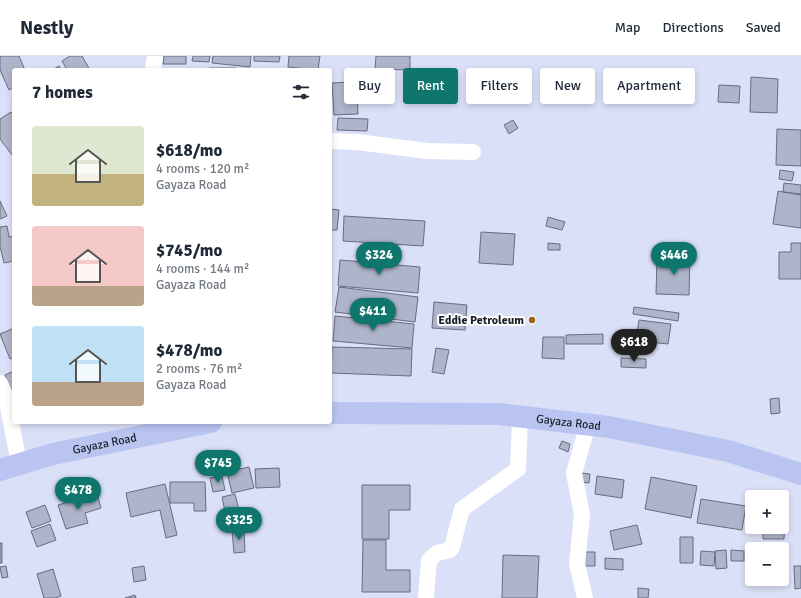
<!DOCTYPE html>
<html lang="en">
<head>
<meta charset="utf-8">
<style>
	body { margin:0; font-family:Signika,sans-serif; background:#f6f6f7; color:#1f2937; height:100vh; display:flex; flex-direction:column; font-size:15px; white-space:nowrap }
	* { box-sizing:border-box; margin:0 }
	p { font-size:13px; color:#747a83 }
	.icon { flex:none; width:22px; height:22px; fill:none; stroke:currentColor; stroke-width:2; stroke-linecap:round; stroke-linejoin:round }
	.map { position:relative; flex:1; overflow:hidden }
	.details { position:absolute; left:12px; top:12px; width:320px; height:356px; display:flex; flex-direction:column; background:#fff; border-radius:4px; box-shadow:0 2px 6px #0003 }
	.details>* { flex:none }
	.top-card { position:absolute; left:344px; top:12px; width:380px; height:36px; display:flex; gap:8px }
	.tools { position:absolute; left:745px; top:434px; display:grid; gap:8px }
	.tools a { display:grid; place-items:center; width:44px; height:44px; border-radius:4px; background:#fff; box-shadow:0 2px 6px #0003; font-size:20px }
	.price { position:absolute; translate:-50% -34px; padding:0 9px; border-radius:14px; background:#0f766e; color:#fff; font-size:13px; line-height:26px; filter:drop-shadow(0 1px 2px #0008) }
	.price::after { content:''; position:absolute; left:50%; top:24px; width:12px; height:9px; margin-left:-6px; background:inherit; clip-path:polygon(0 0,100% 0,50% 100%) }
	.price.selected { background:#222; color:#fff }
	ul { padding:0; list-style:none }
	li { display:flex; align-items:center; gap:12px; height:100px; padding:0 20px }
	li span { display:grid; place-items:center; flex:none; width:112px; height:80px; border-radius:4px; color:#555 }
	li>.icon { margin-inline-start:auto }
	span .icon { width:48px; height:48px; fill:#fffc; stroke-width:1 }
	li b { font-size:17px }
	h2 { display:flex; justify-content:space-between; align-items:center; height:48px; padding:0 20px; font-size:17px }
	.tag { padding:0 14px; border-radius:4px; background:#fff; box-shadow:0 2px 6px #0003; font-size:14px; line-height:36px }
	.tag.selected { background:#0f766e; color:#fff }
	header { display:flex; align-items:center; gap:24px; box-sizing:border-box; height:56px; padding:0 20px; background:#fff; border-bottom:1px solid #e0e1e3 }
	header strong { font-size:19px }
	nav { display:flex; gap:22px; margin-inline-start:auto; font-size:14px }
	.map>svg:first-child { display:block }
</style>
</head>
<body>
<header>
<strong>Nestly</strong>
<nav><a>Map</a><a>Directions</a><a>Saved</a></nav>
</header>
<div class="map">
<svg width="801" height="542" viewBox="0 0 801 542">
	<rect width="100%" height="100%" fill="#dae0f7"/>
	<path fill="#aeb4ca" stroke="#676c80" d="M0 0H19L25 14H14V31L9 34 0 14Z
		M70 0H82L90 14H67L62 5Z
		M164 0H186V8H163Z
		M193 0H210L209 6 192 5Z
		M213 0H251L250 11 212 7Z
		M254 0H280L279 6 254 5Z
		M289 0H320L318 14 288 11Z
		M376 0H410V14L375 13Z
		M59 10 62 14H52Z
		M209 12H236L237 14H209Z
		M350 17H365L366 37H357L358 58 334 59 332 27 350 26Z
		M751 21 778 23 777 57 750 56Z
		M719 29 740 30 739 47 718 46Z
		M11 56 14 61V97L12 99 0 83V63Z
		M338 62 368 63 367 75 337 74Z
		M513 64 518 72 509 78 504 69Z
		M777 73 801 74V110L776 109Z
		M780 114 794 116 792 125 779 123Z
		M784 127 801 129V138L783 136Z
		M778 135 801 139V172L773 168Z
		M0 145 7 160 0 163Z
		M330 153 339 154 337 174H330Z
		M344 160 425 165 423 190 343 185Z
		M548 161 565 166 562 174 546 170Z
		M7 170 9 181 14 180V205L4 207 0 190V171Z
		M481 176 515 178 513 209 479 207Z
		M548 187 560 188V194H548Z
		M791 187H801V223H779V196H791Z
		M677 197H690L689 239 656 238 657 204H677Z
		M340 204 420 211 418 237 338 230Z
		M339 231 418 241 415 266 335 256Z
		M434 246 467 249 465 274 432 272Z
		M634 251 679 257 678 265 633 258Z
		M335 260 414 268 412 292 333 285Z
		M639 264 671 268 668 288 649 286 650 278 637 277Z
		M14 272V301L10 303 0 278Z
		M603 278V288H566V279Z
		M543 281H564V303L542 302Z
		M332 291 412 293 411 320 331 317Z
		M436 292 449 294 444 318 432 316Z
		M621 302 646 303V312L621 311Z
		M14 315V340L5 319Z
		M779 342 780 357 771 358 770 343Z
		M562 385 570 388 568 396 559 392Z
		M249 411 254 432 232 437 227 416Z
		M279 412 280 431 256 432 255 413Z
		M581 417 590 418 589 427 580 426Z
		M222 420 225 434 213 436 210 422Z
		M597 420 624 424 622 442 595 438Z
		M651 421 697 430 691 462 645 453Z
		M170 426H205L206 455H194V447H170Z
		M165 428 177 479 166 482 160 454 131 461 126 437Z
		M362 429H410V454H389V483H362Z
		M97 438 101 452 85 457 88 467 66 473 58 449Z
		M235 438 243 470 229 474 222 441Z
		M701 443 746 450 742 474 697 467Z
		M45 449 51 465 32 472 26 456Z
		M782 459H785L784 483H763V471H782Z
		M50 468 56 484 37 491 31 475Z
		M637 469 642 488 614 494 610 475Z
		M244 473 245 496 234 497 232 474Z
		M680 481H693V507H680Z
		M363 484H386V514H410V536H362Z
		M0 487H2V507H0Z
		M726 494 727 512 716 513 715 495Z
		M731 494 744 495V505H731Z
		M701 495 715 496 714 510 700 509Z
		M583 496H595V510H583Z
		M503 499 539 500 537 542H502Z
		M605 502 623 503V514L605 513Z
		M6 510 8 521 2 522 0 511Z
		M144 510 146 524 134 526 132 512Z
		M794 510H801V532L795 533Z
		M53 513 61 540 55 542H44L37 518Z
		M638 532 649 533 648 542H638Z
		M135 539 136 542H125Z"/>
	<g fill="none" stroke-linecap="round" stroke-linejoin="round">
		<path stroke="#fff" stroke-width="16" d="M153 14 155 0
			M330 85 357 86 427 95 473 96
			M0 327 6 341 19 407
			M426 542 429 504 437 497 450 494 452 491 462 453 518 413 520 361
			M585 542 577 508 582 459 574 417 588 368"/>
		<g stroke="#bac4f1" stroke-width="22">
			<path id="s1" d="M330 357 498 358 609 371 728 395 801 418"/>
			<path id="s2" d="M0 414 53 398 211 366"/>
		</g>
	</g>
	<circle fill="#9b6020" stroke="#fff" stroke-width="1.5" cx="532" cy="264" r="4"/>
	<g text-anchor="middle" stroke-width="4" stroke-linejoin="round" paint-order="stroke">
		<g font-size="12" font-weight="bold" fill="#1e2028" stroke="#fff" text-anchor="end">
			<text x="524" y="268">Eddie Petroleum</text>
		</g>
		<g font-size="12" fill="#1e2028" stroke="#fff">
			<text dy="4" stroke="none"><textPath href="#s1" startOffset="239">Gayaza Road</textPath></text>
			<text dy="4" stroke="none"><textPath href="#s2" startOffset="108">Gayaza Road</textPath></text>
		</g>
	</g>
</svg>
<div class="tools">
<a>+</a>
<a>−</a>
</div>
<b class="price" style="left:379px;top:220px">$324</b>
<b class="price" style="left:674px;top:220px">$446</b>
<b class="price" style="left:373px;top:276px">$411</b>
<b class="price selected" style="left:634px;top:307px">$618</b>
<b class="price" style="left:218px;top:428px">$745</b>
<b class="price" style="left:78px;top:455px">$478</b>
<b class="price" style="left:239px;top:485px">$325</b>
<div class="top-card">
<a class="tag">Buy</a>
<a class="tag selected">Rent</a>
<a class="tag">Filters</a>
<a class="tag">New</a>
<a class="tag">Apartment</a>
</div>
<section class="details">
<h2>7 homes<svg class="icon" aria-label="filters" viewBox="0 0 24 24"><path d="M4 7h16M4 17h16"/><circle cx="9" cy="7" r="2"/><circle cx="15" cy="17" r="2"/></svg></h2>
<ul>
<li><span style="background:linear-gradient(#dfe7d0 60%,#c2b280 0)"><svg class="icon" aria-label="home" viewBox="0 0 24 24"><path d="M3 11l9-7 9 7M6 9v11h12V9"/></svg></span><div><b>$618/mo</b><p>4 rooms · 120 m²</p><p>Gayaza Road</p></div></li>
<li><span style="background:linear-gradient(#f6c9c9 75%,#b9a48a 0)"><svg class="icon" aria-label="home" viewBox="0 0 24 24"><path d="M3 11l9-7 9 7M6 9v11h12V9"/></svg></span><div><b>$745/mo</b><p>4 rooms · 144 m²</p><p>Gayaza Road</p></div></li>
<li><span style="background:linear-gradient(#bfe0f5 70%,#b9a48a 0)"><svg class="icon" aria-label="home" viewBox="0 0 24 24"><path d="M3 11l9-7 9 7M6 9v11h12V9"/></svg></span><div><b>$478/mo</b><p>2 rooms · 76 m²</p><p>Gayaza Road</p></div></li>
</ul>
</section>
</div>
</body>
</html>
